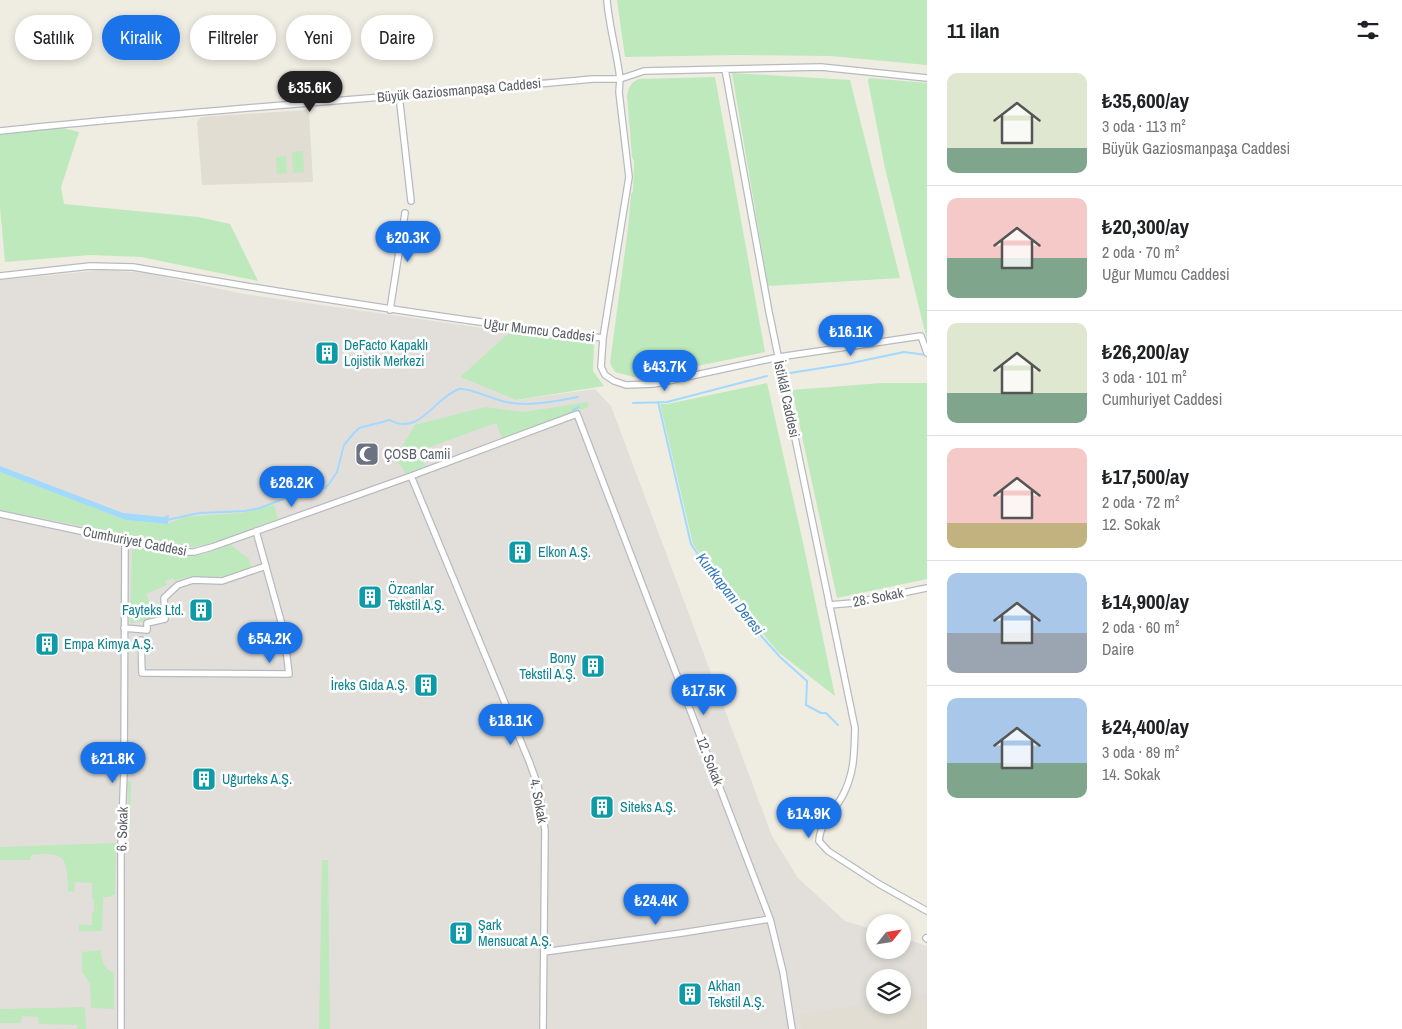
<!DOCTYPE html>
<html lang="tr">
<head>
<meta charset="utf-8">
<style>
	body { margin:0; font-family:"Archivo Narrow",sans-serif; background:#f6f6f6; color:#202124; height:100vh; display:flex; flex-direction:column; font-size:19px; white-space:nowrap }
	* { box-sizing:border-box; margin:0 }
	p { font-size:16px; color:#757577 }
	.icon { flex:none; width:28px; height:28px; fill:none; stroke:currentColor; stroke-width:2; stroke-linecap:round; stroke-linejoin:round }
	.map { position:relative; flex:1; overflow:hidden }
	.sheet { display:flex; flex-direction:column; background:#fff; width:475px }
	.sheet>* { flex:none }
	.guide { position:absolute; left:15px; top:15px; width:475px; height:45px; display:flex; gap:10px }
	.needle { width:32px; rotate:60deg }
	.buttons { position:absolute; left:866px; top:914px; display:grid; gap:10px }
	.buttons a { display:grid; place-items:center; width:45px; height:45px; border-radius:50%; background:#fff; box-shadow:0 2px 8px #0003; font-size:25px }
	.price { position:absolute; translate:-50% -42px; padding:0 11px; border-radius:18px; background:#1a73e8; color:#fff; font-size:16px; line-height:32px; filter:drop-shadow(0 1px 2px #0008) }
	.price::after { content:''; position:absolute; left:50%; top:30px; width:15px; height:11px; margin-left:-8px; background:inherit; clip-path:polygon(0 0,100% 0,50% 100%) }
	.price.active { background:#222; color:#fff }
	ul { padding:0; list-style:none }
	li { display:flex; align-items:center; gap:15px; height:125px; padding:0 20px }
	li+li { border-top:1px solid #e0e0e0 }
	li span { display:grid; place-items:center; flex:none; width:140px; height:100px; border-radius:10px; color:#555 }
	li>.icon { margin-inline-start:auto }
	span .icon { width:60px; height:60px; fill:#fffc; stroke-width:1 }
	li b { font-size:21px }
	h2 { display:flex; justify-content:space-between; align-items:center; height:60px; padding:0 20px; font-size:21px }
	.tag { padding:0 18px; border-radius:22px; background:#fff; box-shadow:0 2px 8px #0003; font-size:18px; line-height:45px }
	.tag.active { background:#1a73e8; color:#fff }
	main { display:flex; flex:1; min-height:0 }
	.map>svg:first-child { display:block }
</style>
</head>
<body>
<main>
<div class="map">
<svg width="927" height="1029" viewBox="0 0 927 1029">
	<rect width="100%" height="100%" fill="#efece2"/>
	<path fill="#e2dfda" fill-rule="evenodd" d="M104 270 146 273 244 294 512 332 460 377 516 400 595 389 611 406 772 836 798 878 845 921 875 930V950H902L903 938 927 946V1029H0V280ZM875 978H902V1005H875Z"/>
	<path fill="#e1ddd3" d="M307 110 309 112 313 182 202 185 197 122 201 117Z
		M927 994V1029H801L799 1015 875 1002V1005H902L903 998Z"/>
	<path fill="#bde9bc" d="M617 0H927V65L831 56 735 55 625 57Z
		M732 73 850 80 900 278 768 286Z
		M715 77 765 352 668 372 634 377 615 372 610 363 628 228 631 194 633 191 634 161 632 157 627 96C629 87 630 83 639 79Z
		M869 78 927 83V340L885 168 868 81Z
		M59 127 79 132 61 187 64 204 198 217 230 224 258 281 141 257 90 255 5 262 0 207V135Z
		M303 151 304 172 293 173 292 152Z
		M286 156 287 173 277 174 276 157Z
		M510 332 594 343 593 371 604 386 516 400 460 377Z
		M767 383 802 538 835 696 778 652 707 565 693 544 660 404H667Z
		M882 383H927V579L837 598 792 390Z
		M588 402V407L502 438 496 423 419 451 425 466 405 474 402 467 394 460 415 425 485 407 524 412Z
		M0 472 126 520 168 524 184 517 242 513 274 505 278 519 208 544 192 547 0 510Z
		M231 545 249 559 252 569 227 576 198 578 191 576 175 581 173 578 165 581 167 585 146 594 154 616V620L130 623 132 550C143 545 175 556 190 556 204 556 218 549 231 545Z
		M128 781H131L130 835H127Z
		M116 843 115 894 109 897H103L102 931H79V925H92V912H94V899H92V883L75 882 74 892 68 891C67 859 67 851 31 855L30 860H0V847Z
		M322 860H328L330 1029H319Z
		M101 950C101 960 104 969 114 973V1009L91 1008 90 984 82 971V952Z
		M85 1007 86 1029H78L77 1025 39 1024 38 1017 22 1016 21 1023H0V1009Z"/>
	<path fill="#a2d9ff" d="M0 466 123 513 164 517 169 515 168 524 126 520 0 472Z"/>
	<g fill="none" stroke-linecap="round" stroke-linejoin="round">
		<path stroke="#a2d9ff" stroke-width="2" d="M790 373 847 364 904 352 927 355
			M658 402 691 544 713 577 763 638 780 657 807 681 806 705 821 713H826L838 725
			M633 403 667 402 767 376
			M573 410 579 407
			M167 520 199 513 245 511 260 508 301 492 325 488 329 484 337 472 344 445 354 433 359 428 390 420C419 437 435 397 459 389 467 387 495 400 506 402 530 407 555 401 578 397"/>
		<g stroke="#b7bbc0" stroke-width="8">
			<path id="minor" d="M725 69 769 312 855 728C854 752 855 770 844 793 836 810 820 822 819 841L828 851 879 884 927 911
				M927 78 821 67 644 71 620 79 619 92 629 177 603 338 601 367 605 375 614 381 626 385 654 384 779 357 921 336 927 353
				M399 95 411 201
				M0 131C197 110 396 97 593 79H620C617 52 609 27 607 0
				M0 276 90 266 133 267C289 294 445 319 603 338
				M390 310 405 213
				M411 476 529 761 538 786 545 830 543 1029
				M0 514 179 552H194L212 547 411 476 577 414 770 919 783 972 792 1029
				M829 605 853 603 927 588
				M124 628 147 630V623L165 619 164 598 178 585 193 580 222 581 266 566
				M141 640 142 673 289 674 284 632 256 531
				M926 938 927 939
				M544 952 682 933 770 919
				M121 1029V847L124 772 125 540"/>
		</g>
		<use href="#minor" stroke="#fff" stroke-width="5.5"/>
	</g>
	<defs>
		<g id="building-square" transform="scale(1.25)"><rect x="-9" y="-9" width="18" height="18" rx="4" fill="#0f9aa8" stroke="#fff"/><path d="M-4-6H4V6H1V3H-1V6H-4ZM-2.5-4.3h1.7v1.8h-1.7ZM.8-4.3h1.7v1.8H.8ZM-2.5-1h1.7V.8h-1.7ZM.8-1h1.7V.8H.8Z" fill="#fff"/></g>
		<g id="mosque-square" transform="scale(1.25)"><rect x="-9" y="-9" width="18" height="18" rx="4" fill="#6b7280" stroke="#fff"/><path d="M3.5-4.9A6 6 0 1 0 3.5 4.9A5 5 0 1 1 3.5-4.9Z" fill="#fff"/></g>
	</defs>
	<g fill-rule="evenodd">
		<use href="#building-square" x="327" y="353"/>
		<use href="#mosque-square" x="367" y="454"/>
		<use href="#building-square" x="520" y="552"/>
		<use href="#building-square" x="370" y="597"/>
		<use href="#building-square" x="201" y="610"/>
		<use href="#building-square" x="47" y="644"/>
		<use href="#building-square" x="593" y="666"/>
		<use href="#building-square" x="426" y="685"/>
		<use href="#building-square" x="204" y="779"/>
		<use href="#building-square" x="602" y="807"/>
		<use href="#building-square" x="461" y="933"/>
		<use href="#building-square" x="690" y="994"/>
	</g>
	<g text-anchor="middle" stroke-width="5" stroke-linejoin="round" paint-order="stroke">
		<g font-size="14" fill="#5a5f64" stroke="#fff">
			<text transform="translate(459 90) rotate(-5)" y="5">Büyük Gaziosmanpaşa Caddesi</text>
			<text transform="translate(539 330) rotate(7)" y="5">Uğur Mumcu Caddesi</text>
			<text transform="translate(787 399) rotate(78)" y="5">İstiklâl Caddesi</text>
			<text transform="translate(135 541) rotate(11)" y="5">Cumhuriyet Caddesi</text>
			<text transform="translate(878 597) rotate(-11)" y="5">28. Sokak</text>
			<text transform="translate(710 761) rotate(69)" y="5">12. Sokak</text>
			<text transform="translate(539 801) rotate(79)" y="5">4. Sokak</text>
			<text transform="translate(122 829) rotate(-88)" y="5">6. Sokak</text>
		</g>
		<g font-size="14" fill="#0d838f" stroke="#fff" text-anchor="start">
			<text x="344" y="350">DeFacto Kapaklı<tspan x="344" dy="16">Lojistik Merkezi</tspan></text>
			<text x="538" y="557">Elkon A.Ş.</text>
			<text x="388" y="594">Özcanlar<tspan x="388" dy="16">Tekstil A.Ş.</tspan></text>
			<text x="184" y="615" text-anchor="end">Fayteks Ltd.</text>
			<text x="64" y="649">Empa Kimya A.Ş.</text>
			<text x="576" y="663" text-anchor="end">Bony<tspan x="576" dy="16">Tekstil A.Ş.</tspan></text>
			<text x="408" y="690" text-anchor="end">İreks Gıda A.Ş.</text>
			<text x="222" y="784">Uğurteks A.Ş.</text>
			<text x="620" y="812">Siteks A.Ş.</text>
			<text x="478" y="930">Şark<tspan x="478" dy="16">Mensucat A.Ş.</tspan></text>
			<text x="708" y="991">Akhan<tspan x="708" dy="16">Tekstil A.Ş.</tspan></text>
		</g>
		<g font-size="14" fill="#5b616d" stroke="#fff" text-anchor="start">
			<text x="384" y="459">ÇOSB Camii</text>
		</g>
		<g font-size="15" font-style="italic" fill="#3479bb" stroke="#fff">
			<text transform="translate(730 594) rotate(52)" y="5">Kurtkapanı Deresi</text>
		</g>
	</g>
</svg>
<div class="buttons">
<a><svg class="needle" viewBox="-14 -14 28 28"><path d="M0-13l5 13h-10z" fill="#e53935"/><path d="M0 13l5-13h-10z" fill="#757577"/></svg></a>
<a><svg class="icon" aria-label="layers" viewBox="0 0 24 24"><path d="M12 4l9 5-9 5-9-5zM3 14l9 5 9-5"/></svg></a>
</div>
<b class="price active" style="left:310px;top:113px">₺35.6K</b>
<b class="price" style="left:408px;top:263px">₺20.3K</b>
<b class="price" style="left:851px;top:357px">₺16.1K</b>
<b class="price" style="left:665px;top:392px">₺43.7K</b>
<b class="price" style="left:292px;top:508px">₺26.2K</b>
<b class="price" style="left:270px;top:664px">₺54.2K</b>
<b class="price" style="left:704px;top:716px">₺17.5K</b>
<b class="price" style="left:511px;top:746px">₺18.1K</b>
<b class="price" style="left:113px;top:784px">₺21.8K</b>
<b class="price" style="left:809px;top:839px">₺14.9K</b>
<b class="price" style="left:656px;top:926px">₺24.4K</b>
<div class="guide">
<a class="tag">Satılık</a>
<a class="tag active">Kiralık</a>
<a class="tag">Filtreler</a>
<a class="tag">Yeni</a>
<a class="tag">Daire</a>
</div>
</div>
<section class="sheet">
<h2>11 ilan<svg class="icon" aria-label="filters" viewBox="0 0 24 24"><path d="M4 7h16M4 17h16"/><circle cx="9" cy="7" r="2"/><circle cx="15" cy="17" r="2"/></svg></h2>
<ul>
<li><span style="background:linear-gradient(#dfe7d0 75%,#7fa58c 0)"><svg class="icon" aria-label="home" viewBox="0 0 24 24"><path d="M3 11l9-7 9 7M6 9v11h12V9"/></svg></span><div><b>₺35,600/ay</b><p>3 oda · 113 m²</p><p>Büyük Gaziosmanpaşa Caddesi</p></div></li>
<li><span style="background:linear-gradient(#f6c9c9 60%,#7fa58c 0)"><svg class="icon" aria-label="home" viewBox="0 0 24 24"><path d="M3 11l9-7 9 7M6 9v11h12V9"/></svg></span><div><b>₺20,300/ay</b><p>2 oda · 70 m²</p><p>Uğur Mumcu Caddesi</p></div></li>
<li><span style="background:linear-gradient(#dfe7d0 70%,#7fa58c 0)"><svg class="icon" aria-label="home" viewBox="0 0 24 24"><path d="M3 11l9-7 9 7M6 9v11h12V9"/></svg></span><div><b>₺26,200/ay</b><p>3 oda · 101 m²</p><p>Cumhuriyet Caddesi</p></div></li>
<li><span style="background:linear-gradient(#f6c9c9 75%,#c2b280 0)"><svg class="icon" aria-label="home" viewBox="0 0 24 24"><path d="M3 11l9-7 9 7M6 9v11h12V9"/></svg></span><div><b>₺17,500/ay</b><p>2 oda · 72 m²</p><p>12. Sokak</p></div></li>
<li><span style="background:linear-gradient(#a9c7e8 60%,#9aa5b1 0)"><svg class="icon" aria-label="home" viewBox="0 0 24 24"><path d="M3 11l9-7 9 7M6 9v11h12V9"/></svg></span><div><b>₺14,900/ay</b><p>2 oda · 60 m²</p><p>Daire</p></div></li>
<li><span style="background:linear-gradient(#a9c7e8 65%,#7fa58c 0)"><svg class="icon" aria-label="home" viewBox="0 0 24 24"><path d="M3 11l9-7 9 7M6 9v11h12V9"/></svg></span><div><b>₺24,400/ay</b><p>3 oda · 89 m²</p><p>14. Sokak</p></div></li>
</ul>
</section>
</main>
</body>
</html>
